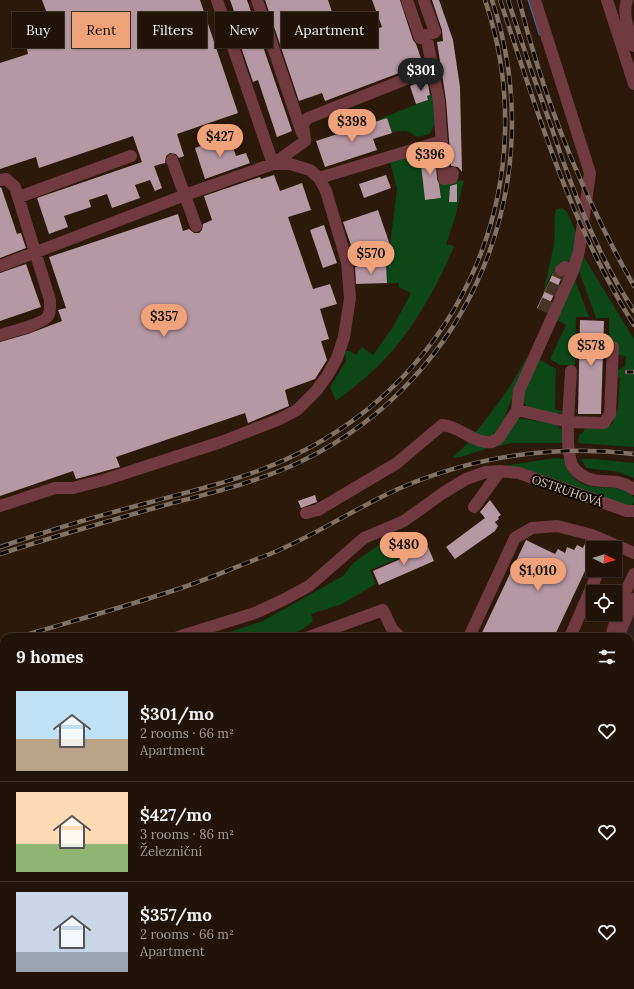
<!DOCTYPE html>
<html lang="en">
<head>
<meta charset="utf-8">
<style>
	body { margin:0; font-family:Lora,serif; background:#2d2015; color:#f1f3f6; height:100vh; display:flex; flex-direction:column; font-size:15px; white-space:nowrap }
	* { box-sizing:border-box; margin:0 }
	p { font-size:13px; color:#a29e9b }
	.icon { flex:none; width:22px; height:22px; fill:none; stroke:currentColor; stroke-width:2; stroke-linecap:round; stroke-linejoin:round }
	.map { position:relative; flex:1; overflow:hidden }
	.sheet { position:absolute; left:0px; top:633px; width:634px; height:356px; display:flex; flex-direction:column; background:#211307; border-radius:12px 12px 0 0; box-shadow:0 1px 3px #0004,0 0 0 1px #3e3228 }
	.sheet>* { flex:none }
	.hud { position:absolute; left:12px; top:12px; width:400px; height:36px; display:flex; gap:8px }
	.needle { width:26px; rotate:95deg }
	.fabs { position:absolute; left:586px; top:541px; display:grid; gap:8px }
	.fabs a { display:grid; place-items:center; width:36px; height:36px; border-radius:0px; background:#211307; box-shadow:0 1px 3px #0004,0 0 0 1px #3e3228; font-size:20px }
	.price { position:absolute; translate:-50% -34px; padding:0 9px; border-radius:14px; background:#f0a27a; color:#111; font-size:13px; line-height:26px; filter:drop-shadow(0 1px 2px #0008) }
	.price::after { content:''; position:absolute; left:50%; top:24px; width:12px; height:9px; margin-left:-6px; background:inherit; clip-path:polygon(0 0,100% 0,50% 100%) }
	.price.selected { background:#222; color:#fff }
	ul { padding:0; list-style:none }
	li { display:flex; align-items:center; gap:12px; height:100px; padding:0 16px }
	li+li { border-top:1px solid #3e3228 }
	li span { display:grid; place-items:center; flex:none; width:112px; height:80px; border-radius:0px; color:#555 }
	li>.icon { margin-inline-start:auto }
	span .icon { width:48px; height:48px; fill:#fffc; stroke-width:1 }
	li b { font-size:17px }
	h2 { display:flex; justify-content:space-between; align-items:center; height:48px; padding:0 16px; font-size:17px }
	.chip { padding:0 14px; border-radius:0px; background:#211307; box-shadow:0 1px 3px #0004,0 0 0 1px #3e3228; font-size:14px; line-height:36px }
	.chip.selected { background:#f0a27a; color:#111 }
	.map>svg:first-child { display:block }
</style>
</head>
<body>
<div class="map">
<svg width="634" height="989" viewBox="0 0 634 989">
	<rect width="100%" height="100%" fill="#2c1909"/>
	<path fill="#321f20" d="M634 590V820L630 810V637H618L627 607Z"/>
	<path fill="#0d4617" d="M437 93V119L430 134 417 137C408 130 403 129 392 133L387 118 374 121 428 100 427 96Z
		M420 150 425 200 441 198 439 183 464 180 455 218 446 244 454 246C438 287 407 340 374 370 362 381 349 391 336 401L330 387 346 361 345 351H350L356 355 362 347 373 355 393 327 411 293 399 287V283H387L385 265 358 266C364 258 373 258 378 249L390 245 397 189 390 162Z
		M562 208 567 212 578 237 570 261C553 261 549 281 543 294L554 244 555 213 557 209Z
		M582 254 634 339V447L578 443 579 435 584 431 585 427H608L613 423 615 412 618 410 620 377 616 376 618 370 625 366 626 357 620 355 609 344V318H596L579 271Z
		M575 280 589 317H576L575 365H560L550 359 566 325 557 320Z
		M528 354 504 420 492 436 488 438 474 434C495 409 513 384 528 354Z
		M539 359 556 369 555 409 563 412 556 414 527 407C516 393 532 372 539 359Z
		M518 418 555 424 561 429 564 443H512L495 447Z
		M469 442 475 445 488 448 461 457 452 458Z
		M555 458 565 459C575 505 621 475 634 498V502L631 506 497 467Z
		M581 459H594L634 463V478L619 472 586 468Z
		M389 538C398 542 401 546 402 557L370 570 376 584 342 604 311 614 313 621C289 645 247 637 215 637L263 621 343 576 353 563Z
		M4 716V818L0 817V718Z
		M437 985H601L602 989H438Z"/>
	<path fill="#2971a6" d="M85 985H150L159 989H101Z"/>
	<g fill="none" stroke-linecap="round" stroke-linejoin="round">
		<path stroke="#2971a6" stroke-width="3" d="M529 0 540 34"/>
	</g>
	<path fill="#b697a4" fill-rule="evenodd" d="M42 0H200L238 113 177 134 184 156 179 158 176 154 170 153 166 156 165 163 154 166 162 188 155 191 150 180 135 185 140 198 112 208 107 194 89 200 91 207 64 216 68 227 49 234 37 198 142 162 133 136 39 168 36 157 0 169V63L28 54 27 49 53 40 48 25 51 24Z
		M230 0H247L292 131 277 137 258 80 253 82 241 47 246 45Z
		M265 0H328L338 30 349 26 351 32 354 31 356 36 382 27 372 0H400L413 40 416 44 423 64 325 101 322 93 299 101ZM314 12 322 35 305 41 298 18Z
		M432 0H439L453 40 460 87 462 172 458 167 451 166 446 100 437 42 443 41 442 30Z
		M427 79 430 95 427 96 428 100 416 104 410 86Z
		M387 118 392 133 373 139 377 150 325 167 316 141Z
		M229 136 236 156 246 153 250 163 205 179 195 148Z
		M435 151 437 179 439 184 441 198 425 200 420 155Z
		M274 175 280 191 302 183 311 210 288 217 313 289 330 284 337 304 320 309 329 339 321 341 327 360 315 379 285 390 289 406 248 423 245 413 116 457 120 467 76 479 73 471 0 496V342L28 334 62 321 58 310 66 308 49 257 178 214 183 231 189 229 194 233H199L202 230 203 224 212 220 204 196 260 177 261 179Z
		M386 175 391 188 364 198 359 184Z
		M457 184V202H449L450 186Z
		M1 187 17 234 21 233 26 248 0 258V188Z
		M378 210 390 245 355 257 343 222Z
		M324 225 337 263 323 268 310 230Z
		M26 264 41 307 0 321V273Z
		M386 265 387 283 356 284 355 267Z
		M554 271 558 277H562L546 312 537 308Z
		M580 320 604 321 601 414H578Z
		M315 495 317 502 301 508 298 501Z
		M490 500 501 515 498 517 499 519 495 522 498 526 495 531 455 559 446 547 485 518 480 512Z
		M526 540 555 554 558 549 565 553 567 547 574 550 577 545 583 548 586 541 597 545 596 548H593V554L554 637H480Z
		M428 547 434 561 379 585 373 571Z"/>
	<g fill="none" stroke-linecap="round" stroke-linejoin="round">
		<path stroke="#473425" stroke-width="12" stroke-dasharray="12 6" stroke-linecap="butt" d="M543 311 561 270"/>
		<path stroke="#713a40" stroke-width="12" d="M217 0 273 164 305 141 303 124 308 118 434 68
			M257 0 302 133
			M407 0 420 38 426 35
			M607 0 634 84
			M627 0C622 15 629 31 634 46
			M424 1 435 32 426 35 439 101 444 179 452 178 453 173
			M172 160 196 226
			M319 178 442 141
			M0 180 6 179 15 187 50 300C50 305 51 311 48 316 43 324 10 332 0 335
			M19 197 131 156
			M0 266 185 195 273 164H290L310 170 319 178 326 191 347 262 350 298 344 337 337 358 327 376 316 391 297 410 280 419 221 442 104 480 73 488H55L0 506
			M561 270 565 267 573 271
			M571 371C570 395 565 435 570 458 571 467 578 474 587 478 603 485 614 476 634 489
			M517 410 569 422 604 423 610 414 613 347
			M474 507 500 471 519 473 627 511H634
			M306 513 318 510 397 463 442 425C460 426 474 444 492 442L499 438 517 410 519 391 573 271 579 251 590 173 535 0
			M178 637 255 613 283 600 309 586 364 538 404 521 443 493 466 479 486 472 500 471
			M309 637 383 610 392 629 400 637
			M469 637 515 538 532 528 557 526 592 535 634 553
			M570 637 599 570
			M611 637 621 601 634 574
			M618 637 634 599
			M630 644 634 645
			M0 704 4 702
			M630 718H634
			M630 771 634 781
			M0 912 4 913
			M244 985 250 989"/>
		<g stroke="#827265" stroke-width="4.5">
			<path id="rail" d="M500 0C538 113 570 224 634 325
				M508 0C521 41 535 82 550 123 572 189 596 253 634 311
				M519 0C544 100 583 197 634 286
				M627 372H633
				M0 547C50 530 101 515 151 502 199 489 248 478 293 456 465 374 546 180 485 0
				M0 554C52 537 105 522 158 507 206 494 256 483 302 461 473 378 552 180 492 0
				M19 637C73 621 128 606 181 588 211 578 240 565 270 554 314 536 354 509 398 489 471 457 554 444 634 454
				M0 643 4 641"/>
		</g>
		<use href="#rail" stroke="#0e0602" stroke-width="3" stroke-dasharray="9" stroke-linecap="butt"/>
	</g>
	<g text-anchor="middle" stroke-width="4" stroke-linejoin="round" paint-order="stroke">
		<g font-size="12" fill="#ddd0c6" stroke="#0e0602">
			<text transform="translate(567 491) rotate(19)" y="4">OSTRUHOVÁ</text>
		</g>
	</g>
</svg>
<div class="fabs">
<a><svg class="needle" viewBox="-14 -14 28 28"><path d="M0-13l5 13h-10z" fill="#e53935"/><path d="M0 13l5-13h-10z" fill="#a29e9b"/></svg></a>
<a><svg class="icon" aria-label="locate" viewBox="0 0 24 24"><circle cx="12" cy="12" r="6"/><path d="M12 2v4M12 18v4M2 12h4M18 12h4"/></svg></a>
</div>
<b class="price selected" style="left:421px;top:92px">$301</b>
<b class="price" style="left:352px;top:143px">$398</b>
<b class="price" style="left:220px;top:158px">$427</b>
<b class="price" style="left:430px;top:176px">$396</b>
<b class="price" style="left:371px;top:275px">$570</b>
<b class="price" style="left:164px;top:338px">$357</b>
<b class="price" style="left:591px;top:367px">$578</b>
<b class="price" style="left:404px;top:566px">$480</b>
<b class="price" style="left:538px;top:592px">$1,010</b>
<div class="hud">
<a class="chip">Buy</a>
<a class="chip selected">Rent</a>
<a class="chip">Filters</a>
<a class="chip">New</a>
<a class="chip">Apartment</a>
</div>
<section class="sheet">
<h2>9 homes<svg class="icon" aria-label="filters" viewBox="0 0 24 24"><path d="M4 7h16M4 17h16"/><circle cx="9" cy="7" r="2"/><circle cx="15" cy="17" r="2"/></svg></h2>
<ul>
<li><span style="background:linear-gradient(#bfe0f5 60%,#b9a48a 0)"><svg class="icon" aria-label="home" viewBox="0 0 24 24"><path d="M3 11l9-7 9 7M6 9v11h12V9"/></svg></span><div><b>$301/mo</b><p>2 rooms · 66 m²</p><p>Apartment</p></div><svg class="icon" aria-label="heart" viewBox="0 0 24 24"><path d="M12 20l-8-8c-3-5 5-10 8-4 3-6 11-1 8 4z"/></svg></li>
<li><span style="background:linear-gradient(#ffd9b3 65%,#8fb573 0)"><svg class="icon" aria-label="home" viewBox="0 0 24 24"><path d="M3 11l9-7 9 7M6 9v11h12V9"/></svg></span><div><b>$427/mo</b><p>3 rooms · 86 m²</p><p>Železniční</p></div><svg class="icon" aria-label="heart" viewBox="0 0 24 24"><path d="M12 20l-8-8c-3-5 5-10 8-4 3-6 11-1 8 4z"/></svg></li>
<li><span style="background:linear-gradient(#c9d6e8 75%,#9aa5b1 0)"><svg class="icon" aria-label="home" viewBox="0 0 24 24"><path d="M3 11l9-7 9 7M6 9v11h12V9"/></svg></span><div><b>$357/mo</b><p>2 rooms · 66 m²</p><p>Apartment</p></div><svg class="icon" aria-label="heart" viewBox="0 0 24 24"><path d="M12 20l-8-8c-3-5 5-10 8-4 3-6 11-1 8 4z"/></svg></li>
</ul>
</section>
</div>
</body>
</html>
